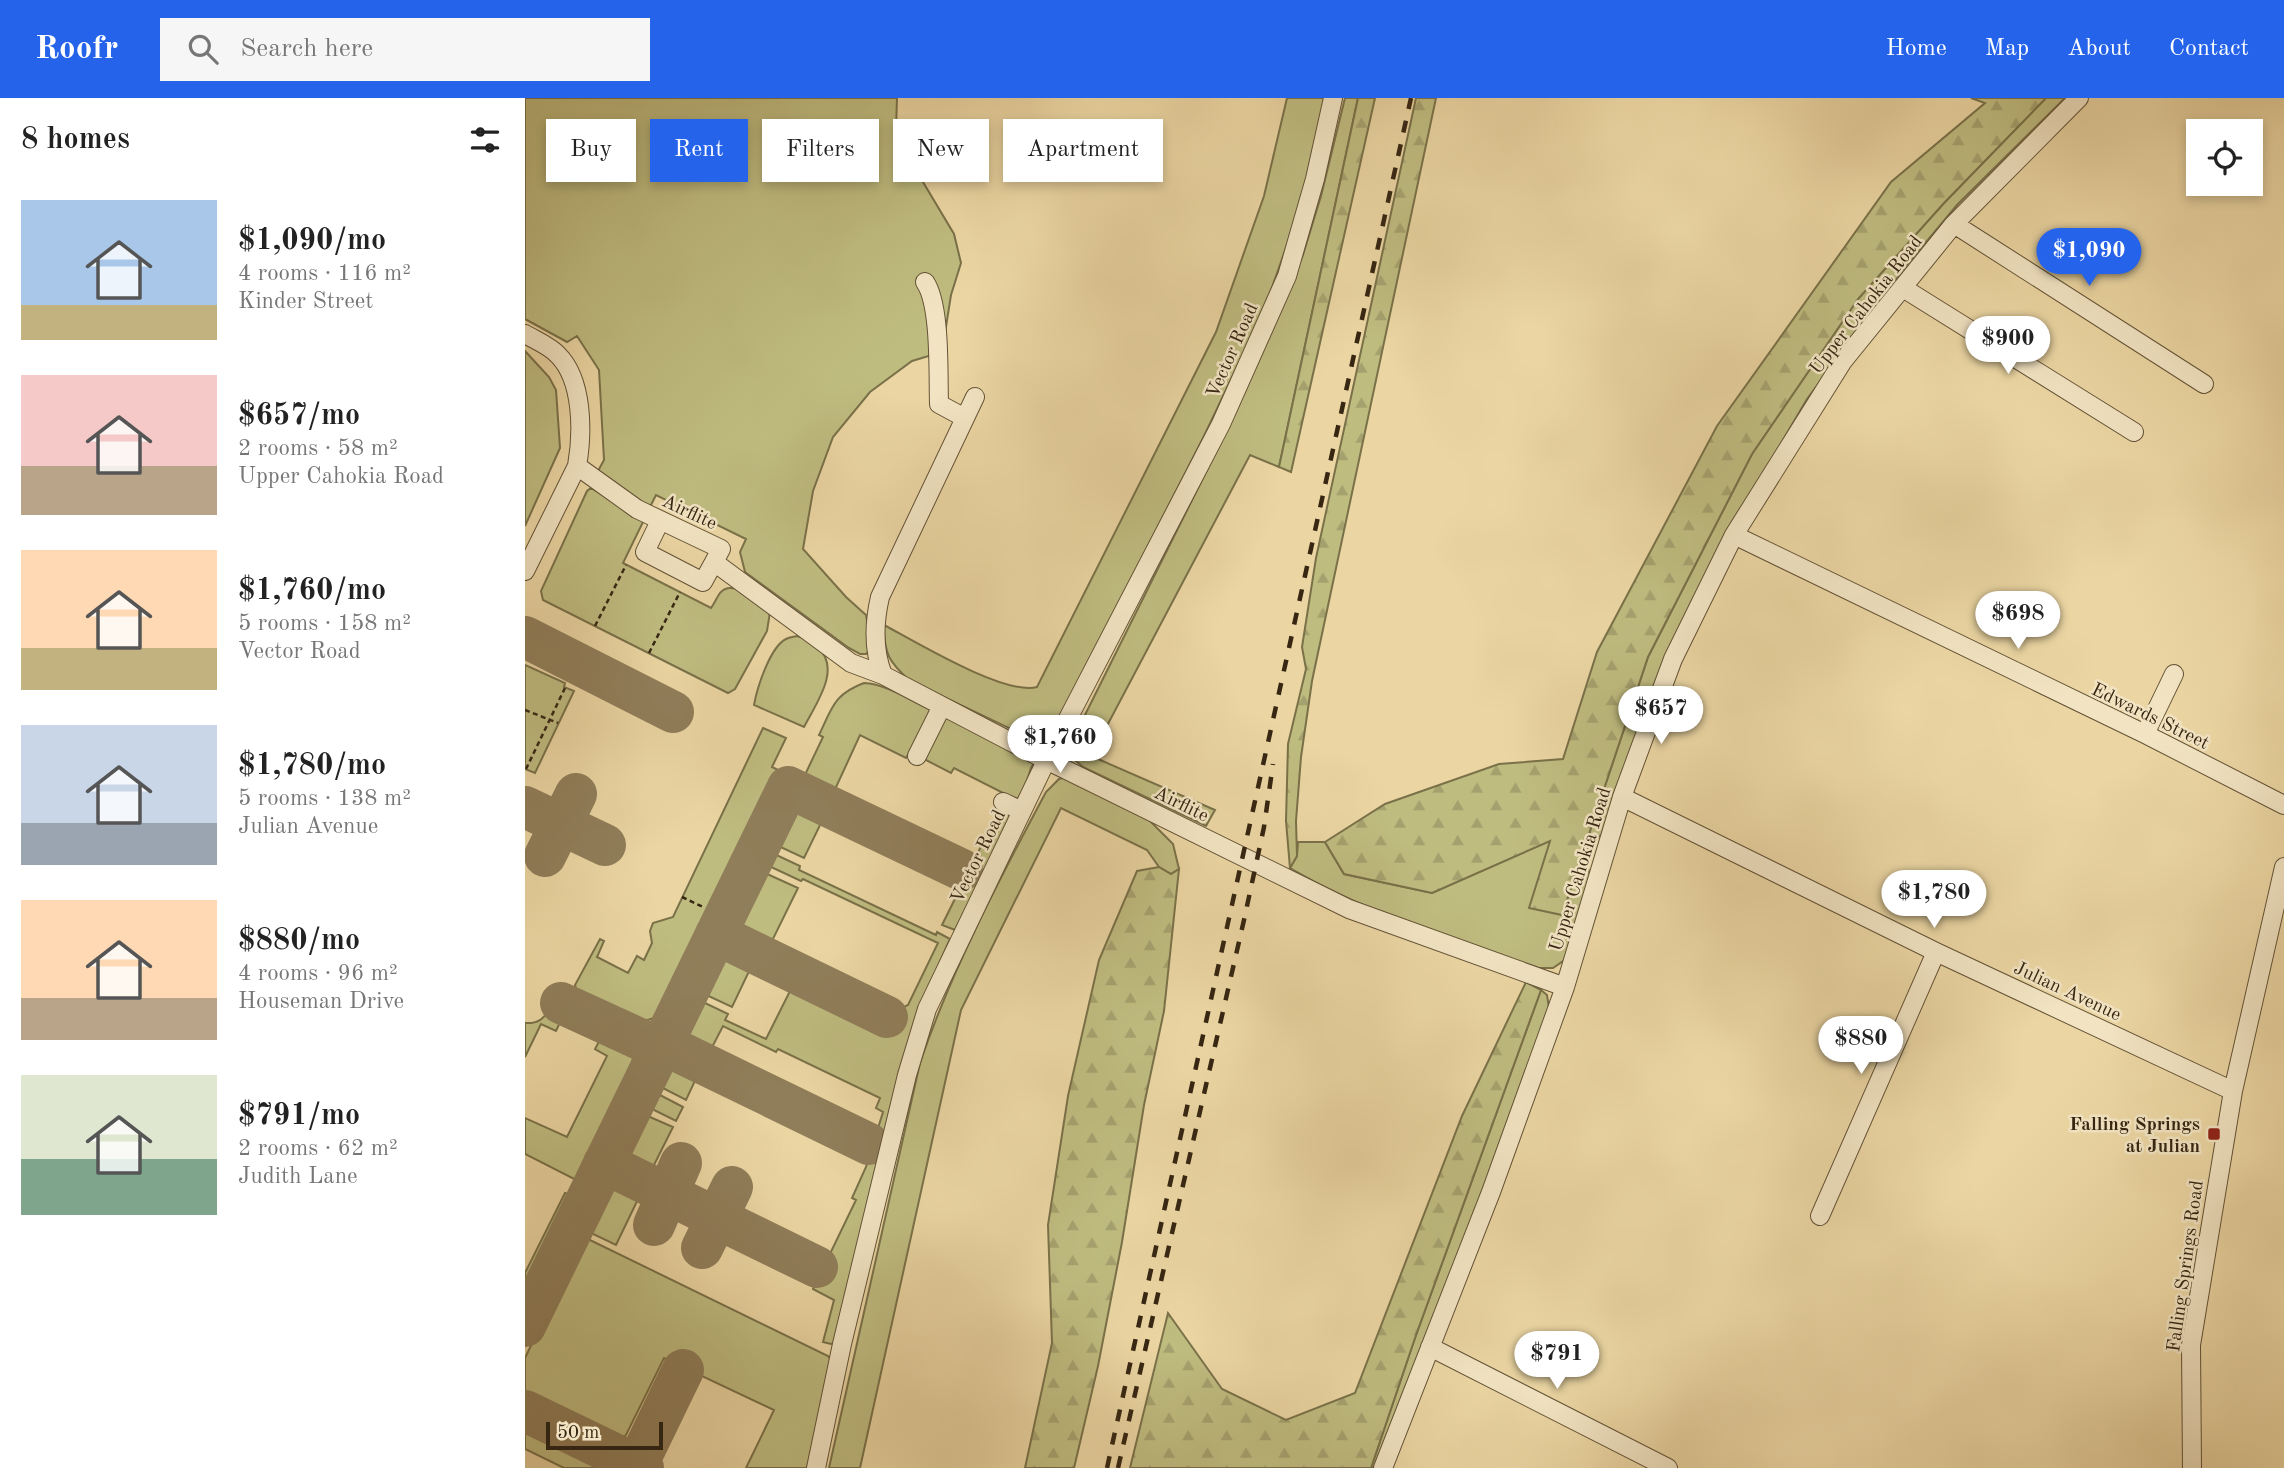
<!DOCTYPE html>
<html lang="en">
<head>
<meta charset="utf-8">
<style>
	body { margin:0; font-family:"Old Standard TT",serif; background:#f6f6f6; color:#222; height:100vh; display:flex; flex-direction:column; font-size:26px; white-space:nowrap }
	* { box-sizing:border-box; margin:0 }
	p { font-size:23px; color:#767676 }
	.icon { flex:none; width:38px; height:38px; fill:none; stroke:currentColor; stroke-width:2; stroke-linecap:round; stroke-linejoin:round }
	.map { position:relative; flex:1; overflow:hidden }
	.panel { display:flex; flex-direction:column; background:#fff; width:525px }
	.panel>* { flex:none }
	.hud { position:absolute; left:21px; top:21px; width:665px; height:63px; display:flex; gap:14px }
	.buttons { position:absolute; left:1661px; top:21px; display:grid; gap:14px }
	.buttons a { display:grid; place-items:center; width:77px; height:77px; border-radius:0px; background:#fff; box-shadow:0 4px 10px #0003; font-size:35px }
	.scale { position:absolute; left:21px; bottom:18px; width:117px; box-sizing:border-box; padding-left:7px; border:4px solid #362612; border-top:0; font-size:19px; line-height:24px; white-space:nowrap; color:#362612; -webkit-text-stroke:5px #f2e4c3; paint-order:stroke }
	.price { position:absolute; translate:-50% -60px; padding:0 16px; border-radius:24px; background:#fff; color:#222; font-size:23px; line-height:46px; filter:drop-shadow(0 2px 4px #0008) }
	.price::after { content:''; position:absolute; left:50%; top:42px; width:21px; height:16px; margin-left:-10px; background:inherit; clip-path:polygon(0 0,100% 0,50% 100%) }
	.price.on { background:#2563eb; color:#fff }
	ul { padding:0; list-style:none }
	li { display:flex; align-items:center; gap:21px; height:175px; padding:0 21px }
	li span { display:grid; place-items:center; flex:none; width:196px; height:140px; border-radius:0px; color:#555 }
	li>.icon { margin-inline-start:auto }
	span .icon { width:84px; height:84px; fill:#fffc; stroke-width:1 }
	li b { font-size:30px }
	h2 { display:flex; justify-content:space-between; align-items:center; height:84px; padding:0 21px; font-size:30px }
	.chip { padding:0 24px; border-radius:0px; background:#fff; box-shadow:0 4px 10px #0003; font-size:24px; line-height:63px }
	.chip.on { background:#2563eb; color:#fff }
	header { display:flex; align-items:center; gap:42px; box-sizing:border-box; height:98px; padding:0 35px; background:#2563eb; color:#fff }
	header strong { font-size:33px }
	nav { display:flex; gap:38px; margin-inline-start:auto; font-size:24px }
	.search { width:490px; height:63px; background:#f6f6f6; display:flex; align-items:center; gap:18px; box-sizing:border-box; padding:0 24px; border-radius:0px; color:#767676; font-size:26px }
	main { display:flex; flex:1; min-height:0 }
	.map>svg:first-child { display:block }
</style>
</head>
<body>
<header>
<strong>Roofr</strong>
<div class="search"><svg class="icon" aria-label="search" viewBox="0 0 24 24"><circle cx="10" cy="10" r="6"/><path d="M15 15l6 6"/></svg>Search here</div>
<nav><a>Home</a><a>Map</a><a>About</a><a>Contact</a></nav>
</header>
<main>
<section class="panel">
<h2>8 homes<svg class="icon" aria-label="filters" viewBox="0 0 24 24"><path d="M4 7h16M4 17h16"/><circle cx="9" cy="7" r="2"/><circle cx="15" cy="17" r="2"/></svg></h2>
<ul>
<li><span style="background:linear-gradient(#a9c7e8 75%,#c2b280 0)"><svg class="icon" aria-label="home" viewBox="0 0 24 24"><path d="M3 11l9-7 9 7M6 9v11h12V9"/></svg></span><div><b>$1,090/mo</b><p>4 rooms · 116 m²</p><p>Kinder Street</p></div></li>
<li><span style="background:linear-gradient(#f6c9c9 65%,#b9a48a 0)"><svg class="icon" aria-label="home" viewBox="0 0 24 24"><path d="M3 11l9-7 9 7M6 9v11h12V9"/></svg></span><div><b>$657/mo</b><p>2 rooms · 58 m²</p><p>Upper Cahokia Road</p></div></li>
<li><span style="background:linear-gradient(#ffd9b3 70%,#c2b280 0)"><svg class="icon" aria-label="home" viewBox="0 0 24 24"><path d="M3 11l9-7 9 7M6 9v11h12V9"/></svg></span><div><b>$1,760/mo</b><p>5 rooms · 158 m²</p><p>Vector Road</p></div></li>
<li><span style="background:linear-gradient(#c9d6e8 70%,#9aa5b1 0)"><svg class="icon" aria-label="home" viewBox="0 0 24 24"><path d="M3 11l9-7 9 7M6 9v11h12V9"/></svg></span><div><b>$1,780/mo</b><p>5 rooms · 138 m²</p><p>Julian Avenue</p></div></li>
<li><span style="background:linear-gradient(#ffd9b3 70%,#b9a48a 0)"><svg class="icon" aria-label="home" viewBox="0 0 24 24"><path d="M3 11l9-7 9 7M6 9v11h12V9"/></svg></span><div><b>$880/mo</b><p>4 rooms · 96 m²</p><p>Houseman Drive</p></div></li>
<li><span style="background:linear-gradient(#dfe7d0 60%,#7fa58c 0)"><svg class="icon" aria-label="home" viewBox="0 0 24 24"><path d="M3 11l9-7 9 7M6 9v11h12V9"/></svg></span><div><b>$791/mo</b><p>2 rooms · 62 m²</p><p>Judith Lane</p></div></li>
</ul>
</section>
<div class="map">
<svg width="1759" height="1370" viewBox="0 0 1759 1370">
	<defs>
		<pattern id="forest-firs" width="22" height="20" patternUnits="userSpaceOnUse" patternTransform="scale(1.75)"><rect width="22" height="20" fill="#bfbc80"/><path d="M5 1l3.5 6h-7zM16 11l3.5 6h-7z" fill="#a5a16e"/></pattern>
	</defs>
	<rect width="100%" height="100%" fill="#ebd6a3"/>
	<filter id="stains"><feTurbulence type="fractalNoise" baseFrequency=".00286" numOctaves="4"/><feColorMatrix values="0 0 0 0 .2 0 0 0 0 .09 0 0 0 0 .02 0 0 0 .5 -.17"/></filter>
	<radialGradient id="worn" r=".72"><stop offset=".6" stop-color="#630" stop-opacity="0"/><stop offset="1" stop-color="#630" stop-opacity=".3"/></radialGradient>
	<path fill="#bfbc80" stroke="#7a7149" stroke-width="2" d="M0 0H372L371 32 398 84 429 136 436 165 426 197 417 254 387 263 345 294 308 339 288 393 278 451 321 499 341 517 346 544 345 551 341 556H335L324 550 220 474 215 454 221 441 131 397 124 411 73 373 79 362 74 272 52 238 42 244 0 221Z
		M762 0H802L779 99 745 195 723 246 678 340 527 637 511 641 503 639 385 583C364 564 359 556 359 527 391 544 480 598 512 589L691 234 739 98Z
		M820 0H833L754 369 725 357 566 658 690 712 681 728 558 669 549 661 547 643 707 322 751 223 778 157 796 98Z
		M1521 0H1540L1432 107 1382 167 1282 301 1227 395 1079 735 1064 746 1061 764 1067 783 1041 861 1028 870H1013C928 842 842 815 765 770L772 758 773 744H800L819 776 907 795 1026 742 1037 817 1123 559 1227 356 1333 201 1419 105Z
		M0 253 24 279 31 292 35 350 0 428Z
		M66 390 119 422 98 465 186 510C189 506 192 499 195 495 209 479 233 506 245 514L242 533 210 591 203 595 18 502 16 493 62 393Z
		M272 538C280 540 286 544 292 549 318 570 290 607 279 629L229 607C232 590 245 549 261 541 265 539 269 539 272 538Z
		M0 567 40 585 39 589 49 593 10 675 0 671Z
		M339 585C362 586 386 603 406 612L387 656 384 655 381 660 335 637 307 698 277 683 298 639 294 637C307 610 309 596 339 585Z
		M418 617 513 658 506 670 496 701 488 700 429 670 426 675 399 661Z
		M238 630 261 640 247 669 257 674 141 912C113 938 82 910 53 896L50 887 75 841 79 843 72 859 103 875 112 858 119 862 127 845 125 833 128 825 148 819Z
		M541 679 621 719 648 746 654 771 646 776 634 769 622 752 536 710 436 912 335 1370H304L395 965C427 871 474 782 521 694L534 681Z
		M278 708 299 719 279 760 249 746 264 713Z
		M476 708 489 717 430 832 417 827Z
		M245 754 275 768 274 772 411 837 412 834 425 841 395 909 313 1244 306 1246 298 1244 309 1202 288 1191 331 1102 327 1100 341 1069 358 1014 351 1010 355 1000 253 951 251 954 198 928 182 959 161 949 154 941 174 902 203 916 200 922 241 941 269 885 364 931 373 912 383 907 413 845 278 781 276 783 244 768 242 762Z
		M240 775 273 790 244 849 207 831 234 777Z
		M198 851 228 865 207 909 177 895Z
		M1016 892 1022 897 1024 910 985 1023 851 1370H846L890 1240Z
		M25 911 39 916 31 933 16 926 0 959V925C13 926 18 921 25 911Z
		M78 936 99 948 108 957 107 982 58 1080 51 1082 0 1056V1020L42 1039 82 958 70 951Z
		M145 961H155L175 972 161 1002 132 987Z
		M128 996 135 997 158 1009 151 1023 125 1010 123 1006Z
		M118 1016 148 1029 125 1075 102 1064 98 1056Z
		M92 1084 116 1095 91 1147 68 1136 62 1131 84 1085Z
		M40 1095 44 1096 48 1103 0 1202V1175Z
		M57 1141 65 1142 303 1258 308 1265 285 1370H221L249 1312 139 1260 101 1337 96 1343 3 1297 0 1292V1260Z
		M0 1323 95 1370H39L0 1351Z"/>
	<path fill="url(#forest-firs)" stroke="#7a7149" stroke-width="2" d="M833 0H850L766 374 754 369Z
		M891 0H911L787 583 776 659 771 723 772 758 765 770 761 723 763 646 781 571 777 549 791 460Z
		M1446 0H1521L1419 105 1333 201 1227 356 1123 559 1037 817 1004 810 1025 743 907 795 819 776 800 744 860 706 974 666 1038 661 1072 554 1192 328 1366 84 1460 5Z
		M634 769 646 776 654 771 639 913 619 1007 597 1144 573 1268 549 1370H500L527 1245 523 1127 543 998 574 862 612 773Z
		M1001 884 1016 892 890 1240 846 1370H605L643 1215 697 1291 761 1322 830 1295 937 1018Z"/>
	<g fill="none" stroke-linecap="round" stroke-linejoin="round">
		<path stroke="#907e5a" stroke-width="42" d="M0 539 148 614
			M0 709 80 747
			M20 758 51 696
			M191 836 362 919
			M36 905 134 950
			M136 945 344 1046
			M79 1065 292 1169
			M129 1127 156 1065
			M177 1150 207 1089
			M0 1228 263 689 437 772
			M0 1313 118 1370
			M112 1367 158 1272"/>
		<g stroke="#635236" stroke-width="20">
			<path id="minor" d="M1429 126 1679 286
				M400 184C416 207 413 277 414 306L440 320
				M1378 190 1609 334
				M0 236C10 242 25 248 33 257 58 282 58 334 52 368
				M135 423 120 454 178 484 189 464
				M1209 437 1620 636 1759 707
				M0 473 52 368 112 411 196 451 189 464 326 565 358 577 513 658 824 811 1040 889
				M358 577C348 552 349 525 355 499L450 299
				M1620 636 1649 576
				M392 658 417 608
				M1097 699 1411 854 1708 993
				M478 704 497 713
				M1295 1118 1411 854
				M905 1249 1143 1370
				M291 1370 317 1246 382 977 402 911 522 661 696 326 762 178 790 81 808 0
				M858 1370 966 1094 1040 889 1097 699 1148 561 1209 437 1318 263 1429 126 1554 0
				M1667 1370 1666 1247 1708 993 1759 769"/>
		</g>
		<path stroke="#362612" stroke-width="2.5" stroke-dasharray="5 3.5" stroke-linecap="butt" d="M70 528 101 467
			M124 555 155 494
			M0 612 33 625
			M1 671 40 590
			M157 799 178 809"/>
		<use href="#minor" stroke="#f2e4c3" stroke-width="18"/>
		<path stroke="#362612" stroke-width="4.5" stroke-dasharray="12 12" stroke-linecap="butt" d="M582 1370 886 0
			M593 1370 719 822 739 729 748 666"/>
	</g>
	<rect fill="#8f2418" stroke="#f2e4c3" stroke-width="2.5" x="1682" y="1029" width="14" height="14" rx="3.5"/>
	<g text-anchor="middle" stroke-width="5" stroke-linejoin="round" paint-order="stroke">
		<g font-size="19" fill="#362612" stroke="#f2e4c3">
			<text transform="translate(1340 206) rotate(-52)" y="7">Upper Cahokia Road</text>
			<text transform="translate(706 252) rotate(-66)" y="7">Vector Road</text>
			<text transform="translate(165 413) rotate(25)" y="7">Airflite</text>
			<text transform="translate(1626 617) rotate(26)" y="7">Edwards Street</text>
			<text transform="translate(657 705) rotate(26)" y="7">Airflite</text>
			<text transform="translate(452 758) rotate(-64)" y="7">Vector Road</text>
			<text transform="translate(1054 771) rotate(-73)" y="7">Upper Cahokia Road</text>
			<text transform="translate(1543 892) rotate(25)" y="7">Julian Avenue</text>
			<text transform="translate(1659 1168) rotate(-82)" y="7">Falling Springs Road</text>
		</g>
		<g font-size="19" font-weight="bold" fill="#362612" stroke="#f2e4c3" text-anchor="end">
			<text x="1675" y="1032">Falling Springs<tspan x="1675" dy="22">at Julian</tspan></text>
		</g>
	</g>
	<rect width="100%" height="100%" filter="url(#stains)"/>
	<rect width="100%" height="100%" fill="url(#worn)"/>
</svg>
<div class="buttons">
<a><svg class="icon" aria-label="locate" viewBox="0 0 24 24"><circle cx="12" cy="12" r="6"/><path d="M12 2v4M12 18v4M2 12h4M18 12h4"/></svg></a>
</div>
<div class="scale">50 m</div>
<b class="price on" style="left:1564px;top:190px">$1,090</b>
<b class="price" style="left:1483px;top:278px">$900</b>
<b class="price" style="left:1493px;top:553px">$698</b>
<b class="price" style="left:1136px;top:648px">$657</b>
<b class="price" style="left:535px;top:677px">$1,760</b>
<b class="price" style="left:1409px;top:832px">$1,780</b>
<b class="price" style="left:1336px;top:978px">$880</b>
<b class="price" style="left:1032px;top:1293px">$791</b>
<div class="hud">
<a class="chip">Buy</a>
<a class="chip on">Rent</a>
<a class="chip">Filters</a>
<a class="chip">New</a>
<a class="chip">Apartment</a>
</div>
</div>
</main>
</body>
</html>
